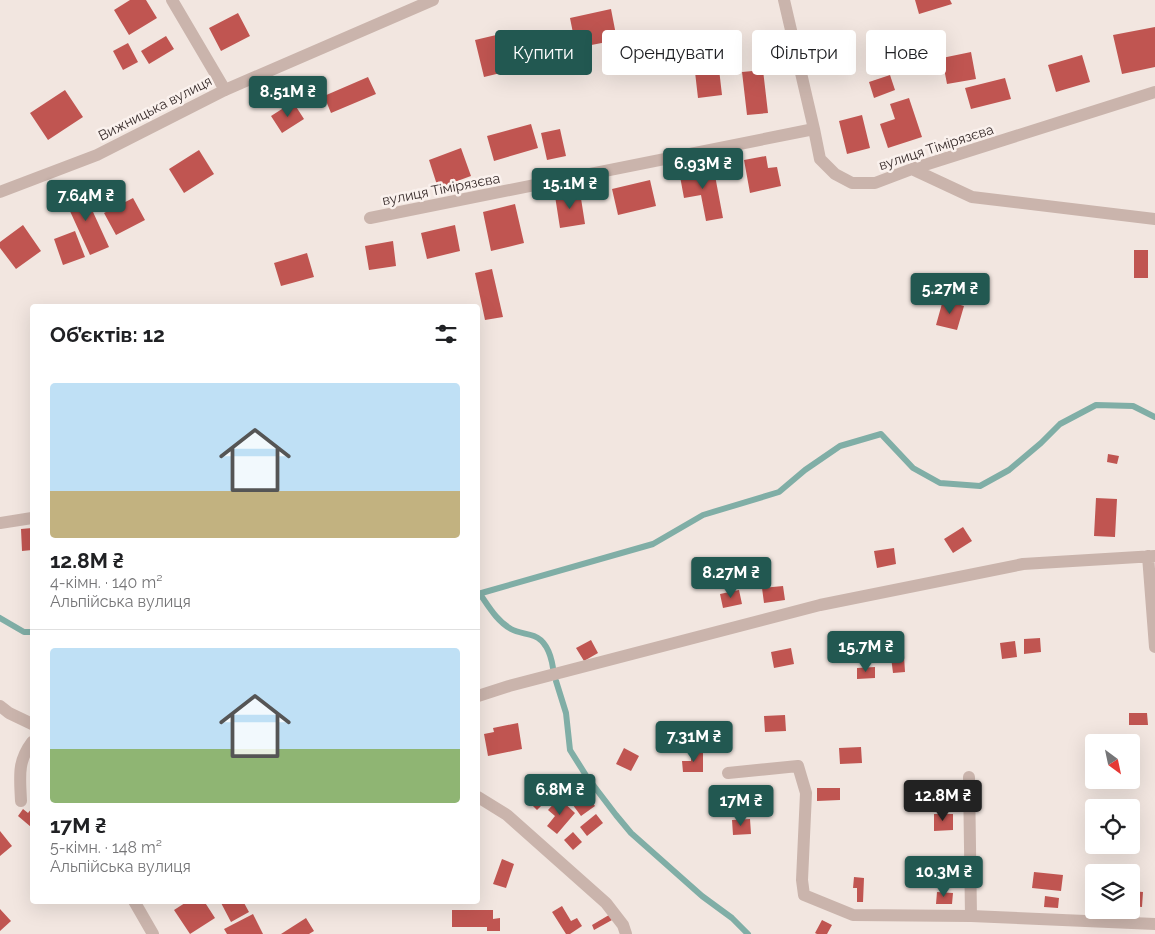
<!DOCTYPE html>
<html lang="uk">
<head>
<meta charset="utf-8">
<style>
	body { margin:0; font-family:Raleway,sans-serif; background:#f6f6f6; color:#202124; height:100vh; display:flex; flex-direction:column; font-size:19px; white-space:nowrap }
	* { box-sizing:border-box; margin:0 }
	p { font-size:16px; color:#757577 }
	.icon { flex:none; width:28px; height:28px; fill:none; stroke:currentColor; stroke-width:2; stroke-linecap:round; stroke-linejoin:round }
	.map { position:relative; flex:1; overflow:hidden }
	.side { position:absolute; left:30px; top:304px; width:450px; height:600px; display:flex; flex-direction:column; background:#fff; border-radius:5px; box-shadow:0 5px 20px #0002 }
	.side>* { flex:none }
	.banner { position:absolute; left:495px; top:30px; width:475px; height:45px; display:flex; gap:10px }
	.needle { width:32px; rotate:147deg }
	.tools { position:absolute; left:1085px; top:734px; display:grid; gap:10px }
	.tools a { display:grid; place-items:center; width:55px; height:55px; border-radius:5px; background:#fff; box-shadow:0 5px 20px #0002; font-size:25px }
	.price { position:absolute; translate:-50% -42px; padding:0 11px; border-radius:5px; background:#225851; color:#fff; font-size:16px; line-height:32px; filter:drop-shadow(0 1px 2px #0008) }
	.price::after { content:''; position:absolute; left:50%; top:30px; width:15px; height:11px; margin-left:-8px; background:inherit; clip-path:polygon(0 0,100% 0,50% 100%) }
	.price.active { background:#222; color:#fff }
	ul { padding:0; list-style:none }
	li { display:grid; align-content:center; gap:10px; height:265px; padding:0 20px }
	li+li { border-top:1px solid #e0e0e0 }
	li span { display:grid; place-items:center; height:155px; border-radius:5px; color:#555 }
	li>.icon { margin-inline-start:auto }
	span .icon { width:90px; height:90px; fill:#fffc; stroke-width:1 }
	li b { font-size:21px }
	h2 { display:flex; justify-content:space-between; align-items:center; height:60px; padding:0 20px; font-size:21px }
	.pill { padding:0 18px; border-radius:5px; background:#fff; box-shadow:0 5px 20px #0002; font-size:18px; line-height:45px }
	.pill.active { background:#225851; color:#fff }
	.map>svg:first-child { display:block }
</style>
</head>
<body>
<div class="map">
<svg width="1155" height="934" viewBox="0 0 1155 934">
	<rect width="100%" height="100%" fill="#f2e6e0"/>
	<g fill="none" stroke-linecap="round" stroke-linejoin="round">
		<path stroke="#80aea6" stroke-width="6" d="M478 594 653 544 703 515 779 492 805 470 840 446 881 434 913 468 940 483 980 486 1009 470 1041 443 1060 424 1096 405 1133 406 1155 417
			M480 594C489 607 497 621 511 629 518 633 526 633 534 636 547 641 551 655 553 668
			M0 618 24 632H32
			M556 681 566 713 570 750 587 777 616 815 631 833 702 896 732 918 748 934"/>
	</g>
	<path fill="#c05551" d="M130 0H146L157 18 129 35 114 10Z
		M915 0H950L952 4 919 14Z
		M611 9 617 40 576 48 570 18Z
		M238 13 250 36 221 51 209 28Z
		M1155 27V67L1122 74 1113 35Z
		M513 31 522 68 484 77 475 40Z
		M166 36 174 49 149 64 141 51Z
		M128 43 138 62 123 70 113 51Z
		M971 52 976 79 947 84 942 58Z
		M1082 55 1090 82 1056 92 1048 65Z
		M719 69 722 95 698 98 695 72Z
		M763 70 768 113 747 115 742 72Z
		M890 75 895 90 874 98 869 82Z
		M368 77 376 94 331 113 324 96Z
		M1005 78 1011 99 971 109 965 88Z
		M65 90 83 117 48 140 30 113Z
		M909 98 922 137 888 148 880 124 895 119 890 104Z
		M293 102 304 119 282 133 271 116Z
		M862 115 870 148 847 154 839 121Z
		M531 124 538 148 494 161 487 136Z
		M560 129 566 156 547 160 541 133Z
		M461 148 471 176 438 188 429 160Z
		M199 150 214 174 184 193 169 169Z
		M766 156 768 168 777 167 781 186 750 193 744 160Z
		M713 165 723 218 706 221 701 195 684 198 679 171Z
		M650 180 656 206 618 215 612 189Z
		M83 190 109 247 90 255 64 198Z
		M580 192 585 224 560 228 555 196Z
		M133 198 145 220 116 235 104 213Z
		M515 204 524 243 491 251 483 212Z
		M23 225 41 251 16 269 0 248V242Z
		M455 225 460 251 427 259 421 233Z
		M75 231 85 257 63 265 54 239Z
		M393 241 396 266 369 270 365 246Z
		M1134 250H1148V278H1134Z
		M307 253 314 277 281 286 274 263Z
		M492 269 503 317 485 320 475 273Z
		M943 300 964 306 957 330 936 325Z
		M1108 454 1119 456 1117 464 1107 462Z
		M1096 498 1117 499 1115 537 1094 536Z
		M963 527 972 541 953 553 944 539Z
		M32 528V550L22 551 21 529Z
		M894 548 896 564 877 568 874 551Z
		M783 586 785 600 764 603 762 588Z
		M739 590 742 604 723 608 720 594Z
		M1040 638 1041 652 1024 654V639Z
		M591 640 598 653 584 661 576 648Z
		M1015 641 1017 657 1002 659 1000 643Z
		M791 648 794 664 774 668 771 652Z
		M904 656 905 672 893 673 891 657Z
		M875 667V678L857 679V668Z
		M1129 713H1147L1148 725H1129Z
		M785 715 786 731 765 732 764 716Z
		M518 723 522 749 488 756 484 734 494 732 493 728Z
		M861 747 862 763 840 764 839 748Z
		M624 748 639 756 631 771 616 764Z
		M691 751H703V772H683L682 761H691Z
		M581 787 595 806 581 816 567 797Z
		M817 788H840V800L817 801Z
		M532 791 544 803 537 810 525 798Z
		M559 798 575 813 557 834 547 826 555 816 548 810Z
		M32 808V825L31 827 18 816 23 809 28 813Z
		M596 814 603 823 587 836 580 827Z
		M934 814H953V830L934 831Z
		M750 819 751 834 733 835 732 820Z
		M0 831 12 846 0 856Z
		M573 832 582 842 573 850 564 840Z
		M502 859 514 864 506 888 493 884Z
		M1034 872 1063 875 1061 891 1032 888Z
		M854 877 864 878 863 902H857V888H853Z
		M1131 891 1143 892 1142 907 1131 906Z
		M937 892 953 893 952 904H936Z
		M1045 896 1059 898 1058 908 1044 907Z
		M188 901H204L215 918 190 934 174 910Z
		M220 901H243L249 912 231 922Z
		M562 906 571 921 577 918 582 926 570 934H566L552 912Z
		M0 909 11 921 0 931Z
		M452 910H493V919L500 918V931H487V927H452Z
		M253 914 263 934H227L224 929Z
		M609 915 612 920 594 930 592 925Z
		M306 918 314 931 309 934H281Z
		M822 920 832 925 827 934H817L815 933Z"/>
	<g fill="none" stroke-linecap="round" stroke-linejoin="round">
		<path stroke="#cab4ac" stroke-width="12" d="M172 0 225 90
			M784 0 814 129
			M912 169 972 197 1155 219
			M0 192 97 155 225 90 433 0
			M370 218 814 129 820 159 835 174 852 183H875L912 169 1155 92
			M0 523 32 518
			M1148 556 1155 647
			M478 696 509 686 820 605 1023 564 1155 556
			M0 706 9 713 32 724
			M728 773 798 766 806 793 802 880 804 895 853 915 971 916 1155 924
			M969 777 971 916
			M478 797 507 815 606 903 623 925 626 934
			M21 801C20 777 17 762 32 742
			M134 901 153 934"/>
	</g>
	<g text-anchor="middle" stroke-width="5" stroke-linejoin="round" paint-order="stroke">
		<g font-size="14" fill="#382c2b" stroke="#faf1ed">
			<text transform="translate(155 108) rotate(-27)" y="5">Вижницька вулиця</text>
			<text transform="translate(936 147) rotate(-18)" y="5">вулиця Тімірязєва</text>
			<text transform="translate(441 189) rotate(-11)" y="5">вулиця Тімірязєва</text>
		</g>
	</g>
</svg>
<div class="tools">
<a><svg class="needle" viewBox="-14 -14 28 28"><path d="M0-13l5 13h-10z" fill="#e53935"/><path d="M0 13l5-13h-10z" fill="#757577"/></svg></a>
<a><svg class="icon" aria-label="locate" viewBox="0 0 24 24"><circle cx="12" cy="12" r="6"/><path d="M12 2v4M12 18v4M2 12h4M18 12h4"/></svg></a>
<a><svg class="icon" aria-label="layers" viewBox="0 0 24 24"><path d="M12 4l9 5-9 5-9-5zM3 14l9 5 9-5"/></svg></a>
</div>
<b class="price" style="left:288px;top:118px">8.51M ₴</b>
<b class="price" style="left:703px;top:190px">6.93M ₴</b>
<b class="price" style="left:570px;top:210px">15.1M ₴</b>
<b class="price" style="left:86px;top:222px">7.64M ₴</b>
<b class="price" style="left:950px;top:315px">5.27M ₴</b>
<b class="price" style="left:731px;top:599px">8.27M ₴</b>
<b class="price" style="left:866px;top:673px">15.7M ₴</b>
<b class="price" style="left:694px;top:763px">7.31M ₴</b>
<b class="price" style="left:560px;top:816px">6.8M ₴</b>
<b class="price active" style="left:943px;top:822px">12.8M ₴</b>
<b class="price" style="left:741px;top:827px">17M ₴</b>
<b class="price" style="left:944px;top:898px">10.3M ₴</b>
<div class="banner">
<a class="pill active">Купити</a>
<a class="pill">Орендувати</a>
<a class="pill">Фільтри</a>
<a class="pill">Нове</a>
</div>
<section class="side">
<h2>Об’єктів: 12<svg class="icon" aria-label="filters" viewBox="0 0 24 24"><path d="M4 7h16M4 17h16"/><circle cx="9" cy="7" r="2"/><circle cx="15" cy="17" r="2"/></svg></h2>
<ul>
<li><span style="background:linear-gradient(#bfe0f5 70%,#c2b280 0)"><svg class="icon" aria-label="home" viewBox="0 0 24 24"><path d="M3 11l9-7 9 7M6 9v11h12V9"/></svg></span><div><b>12.8M ₴</b><p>4-кімн. · 140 m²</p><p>Альпійська вулиця</p></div></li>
<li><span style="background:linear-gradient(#bfe0f5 65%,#8fb573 0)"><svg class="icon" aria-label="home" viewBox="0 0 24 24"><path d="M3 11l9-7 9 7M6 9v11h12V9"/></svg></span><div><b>17M ₴</b><p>5-кімн. · 148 m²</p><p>Альпійська вулиця</p></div></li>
</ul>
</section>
</div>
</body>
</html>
